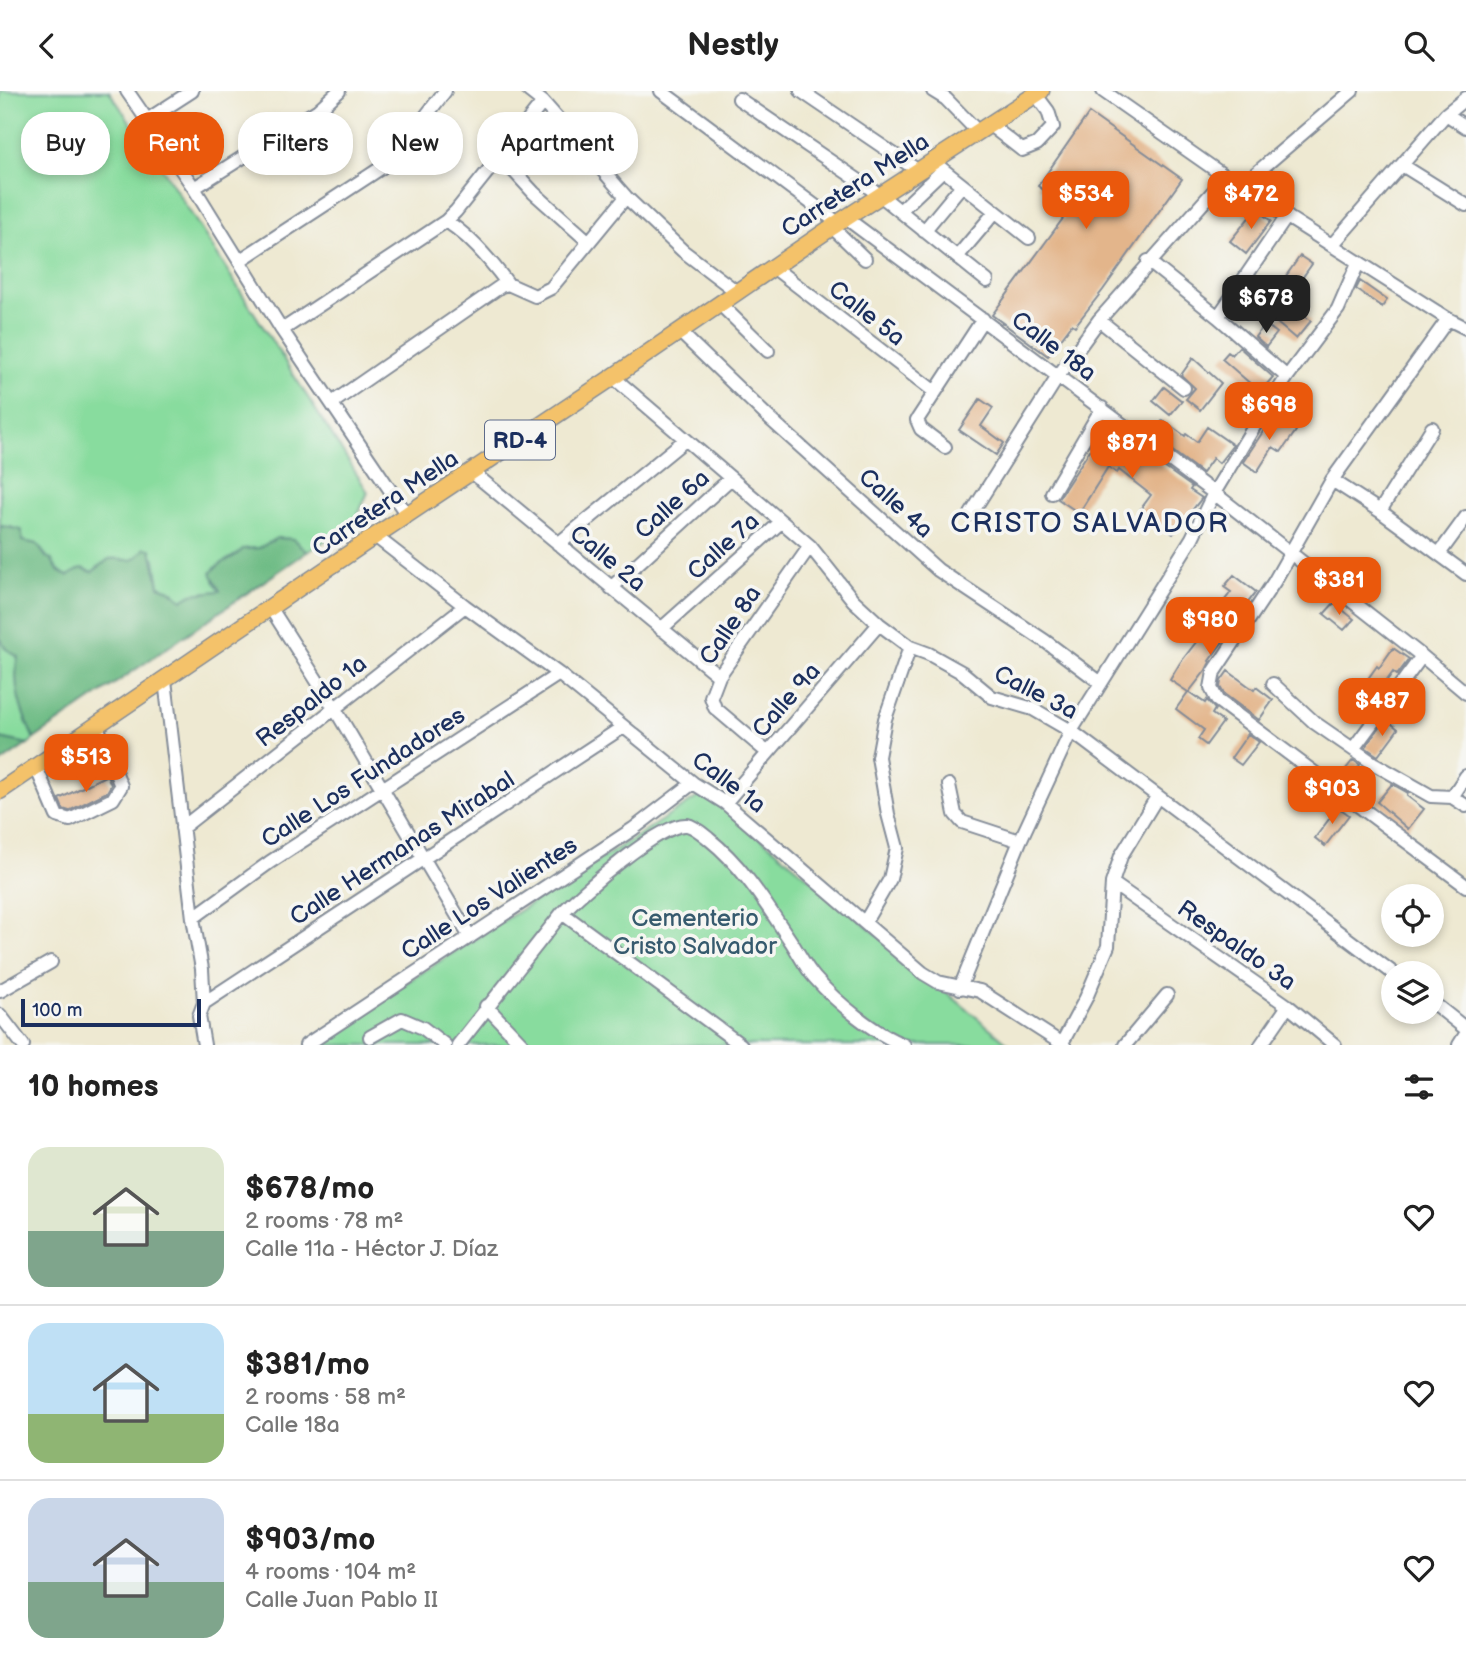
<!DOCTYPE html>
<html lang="en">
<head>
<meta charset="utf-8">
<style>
	body { margin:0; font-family:"Balsamiq Sans",sans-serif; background:#f6f6f6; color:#222; height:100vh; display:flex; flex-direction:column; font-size:26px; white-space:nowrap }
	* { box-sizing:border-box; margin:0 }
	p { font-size:23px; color:#767676 }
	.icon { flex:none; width:38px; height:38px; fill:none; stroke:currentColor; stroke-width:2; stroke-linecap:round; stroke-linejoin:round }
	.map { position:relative; height:954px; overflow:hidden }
	.details { display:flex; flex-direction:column; background:#fff; flex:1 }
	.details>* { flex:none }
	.banner { position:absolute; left:21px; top:21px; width:700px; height:63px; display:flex; gap:14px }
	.tools { position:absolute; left:1381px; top:793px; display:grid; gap:14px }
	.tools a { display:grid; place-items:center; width:63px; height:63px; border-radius:50%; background:#fff; box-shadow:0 4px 10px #0003; font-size:35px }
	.scale { position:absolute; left:21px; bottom:18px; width:180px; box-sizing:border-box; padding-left:7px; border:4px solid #1b2f5e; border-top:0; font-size:19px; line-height:24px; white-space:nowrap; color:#1b2f5e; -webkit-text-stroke:5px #f6f6f2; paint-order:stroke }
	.price { position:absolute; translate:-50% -60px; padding:0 16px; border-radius:14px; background:#ea580c; color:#fff; font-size:23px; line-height:46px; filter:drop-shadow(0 2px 4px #0008) }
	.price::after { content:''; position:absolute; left:50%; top:42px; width:21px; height:16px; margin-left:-10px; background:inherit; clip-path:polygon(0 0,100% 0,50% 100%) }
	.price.selected { background:#222; color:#fff }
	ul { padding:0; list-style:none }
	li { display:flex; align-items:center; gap:21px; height:175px; padding:0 28px }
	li+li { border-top:2px solid #e0e0e0 }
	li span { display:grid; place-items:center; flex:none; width:196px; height:140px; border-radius:21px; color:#555 }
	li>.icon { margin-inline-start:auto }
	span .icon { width:84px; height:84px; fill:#fffc; stroke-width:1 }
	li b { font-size:30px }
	h2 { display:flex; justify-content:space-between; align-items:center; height:84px; padding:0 28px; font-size:30px }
	.pill { padding:0 24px; border-radius:28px; background:#fff; box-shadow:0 4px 10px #0003; font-size:24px; line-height:63px }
	.pill.selected { background:#ea580c; color:#fff }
	header { display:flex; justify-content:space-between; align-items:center; height:91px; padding:0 28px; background:#fff; font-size:32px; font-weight:800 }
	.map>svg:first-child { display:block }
</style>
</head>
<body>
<header><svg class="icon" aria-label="back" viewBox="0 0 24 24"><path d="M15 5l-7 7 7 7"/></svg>Nestly<svg class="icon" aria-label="search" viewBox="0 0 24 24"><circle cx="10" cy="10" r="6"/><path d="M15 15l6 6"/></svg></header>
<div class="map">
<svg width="1466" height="954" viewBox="0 0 1466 954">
	<rect width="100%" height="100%" fill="#f6f6f2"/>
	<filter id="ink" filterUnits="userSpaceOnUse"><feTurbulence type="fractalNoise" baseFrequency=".0143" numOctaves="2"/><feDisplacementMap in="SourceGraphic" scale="14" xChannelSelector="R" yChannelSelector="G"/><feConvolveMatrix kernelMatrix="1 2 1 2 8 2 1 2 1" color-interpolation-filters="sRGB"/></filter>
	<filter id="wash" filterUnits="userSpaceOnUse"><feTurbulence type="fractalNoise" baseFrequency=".00686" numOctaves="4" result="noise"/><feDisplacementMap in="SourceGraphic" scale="28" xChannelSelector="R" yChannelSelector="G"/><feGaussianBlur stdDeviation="1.57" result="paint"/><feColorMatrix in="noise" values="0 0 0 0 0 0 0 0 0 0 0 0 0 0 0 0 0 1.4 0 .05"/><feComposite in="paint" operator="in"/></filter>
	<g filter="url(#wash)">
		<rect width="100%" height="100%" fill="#eee9d2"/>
		<path fill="#88dc9e" stroke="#52867e" stroke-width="2" d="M0 0H109L166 83 368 401 355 431 307 461 293 448 277 447 259 457 243 458 235 466 214 477V490L220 500 192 503 182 509 170 499 159 495 155 468 145 457C129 477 130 466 109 468L92 481 82 477 68 485C59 483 43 461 37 453L22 450 12 436 0 435Z
			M0 546 5 557 18 566C12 594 22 622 34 648L28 653 0 647Z
			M706 701 1010 954H308Z"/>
		<path fill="#6ebc85" stroke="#447672" stroke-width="2" d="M0 435 22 439V450L37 453 46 466 51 468 59 481 68 485 82 477 92 481 109 468C130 466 129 477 145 457L151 458 159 495 170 499 182 509 192 503 220 500 211 482C218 471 234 468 243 458L259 457 277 447 293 448 307 461 34 648C21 620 12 596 18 566L5 557 0 546Z
			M0 647 28 653 0 672Z"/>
		<g id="blocks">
			<path fill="#e3b58b" d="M1089 22 1182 88 1103 199 1075 235 1072 233 1048 265 992 224 1070 118 1038 95Z
				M1256 118 1271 130 1246 163 1230 150Z
				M1300 165 1312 173 1298 193 1286 185Z
				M1360 190 1387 209 1382 216 1356 198Z
				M1292 214 1311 230 1296 248 1277 232Z
				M1265 233 1277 242 1266 256 1255 246Z
				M1239 256 1273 286 1260 301 1222 268 1228 261 1232 264Z
				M1193 267 1221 292 1200 319 1186 308 1195 297 1181 284Z
				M1164 296 1182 310 1170 324 1153 310Z
				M980 308 993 317 981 335 1004 352 996 364 959 339Z
				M1274 324 1296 340 1281 361 1273 356 1257 381 1243 371Z
				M1163 329 1185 345 1186 343 1197 351 1207 336 1233 354 1219 372 1213 367 1202 382 1151 344Z
				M1103 333 1192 396 1190 399 1202 407 1173 443 1140 419 1151 404 1119 379 1117 382 1108 376 1079 422 1058 408 1092 356 1090 354Z
				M1234 484 1256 501 1240 522 1242 524 1209 570 1210 571 1206 579 1189 601 1205 612 1207 609 1215 618 1212 623 1223 631 1206 654 1198 648 1204 639 1176 618 1188 601 1170 589 1180 572 1210 533 1208 531 1231 501 1224 496Z
				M1334 512 1354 528 1344 539 1324 523Z
				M1393 557 1409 568 1397 584 1393 581 1380 599 1367 589 1377 575 1379 577Z
				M1228 580 1254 599 1256 596 1273 609 1259 629 1224 603 1220 596 1221 590Z
				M1386 628 1398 638 1378 665 1365 656Z
				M1248 643 1259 651 1241 674 1231 667Z
				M1353 669 1360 674 1345 694 1338 688Z
				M107 684 111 694 107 701 69 720 63 718 59 708Z
				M1392 693 1408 702 1407 705 1424 718 1408 738 1377 711Z
				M1338 716 1349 724 1325 755 1315 747Z"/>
		</g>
	</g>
	<g filter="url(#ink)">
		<use href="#blocks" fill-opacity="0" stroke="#848c98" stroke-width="2"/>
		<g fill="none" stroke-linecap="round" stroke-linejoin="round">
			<g stroke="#848c98" stroke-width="16">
				<path id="minor" d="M127 0 194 97 282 239 407 424
					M529 0 543 11 626 106 683 160 737 201
					M661 0 838 132
					M801 0 917 79
					M933 0 946 8 978 41
					M1103 0 1240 96 1448 228 1466 237
					M739 8 880 104 987 190
					M1446 23 1466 36
					M147 29 192 0
					M990 34 1022 59 1037 53 1053 36 1048 20 1036 4
					M500 65 534 102 589 151
					M932 70 1029 147
					M1402 74 1466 114
					M1240 96 1352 0
					M194 97 318 19 339 0
					M900 120 943 79
					M846 127 1214 402 1422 565 1466 602
					M446 130C470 145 491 170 508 193
					M832 136 865 168
					M924 140 962 94
					M1333 153 1446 23 1466 7
					M957 166 995 121
					M239 170 381 77 403 55 445 0
					M1148 170 1218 226 1287 286
					M773 176 935 301
					M720 213 768 260
					M1218 226 1287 125
					M1448 228 1332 389 1274 491 1214 581 1211 597 1217 609 1466 795
					M1099 229 1184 297
					M282 239 446 130 456 120 543 11
					M680 241 769 327 938 479 1045 550 1101 592
					M613 286 810 455 853 509 879 533 910 556 929 563 963 582 992 606 1033 618 1071 640 1393 882
					M332 312 501 195 508 193 535 205 551 197 626 106
					M945 356 921 338 917 329 983 228
					M472 381 719 585
					M1332 389 1380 420 1466 483
					M1052 402 1102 317
					M1380 420 1432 337
					M971 423 1059 284 1099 229 1226 86
					M375 445 465 515 559 583 693 692 725 712 923 882 938 891 980 900 1064 954
					M558 453 685 349
					M1439 463 1466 426
					M611 497 730 388
					M270 516 335 618 470 846
					M661 538 781 431
					M165 589 193 827 202 878 204 912 199 925 204 954
					M1273 593 1315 632 1373 672 1431 705 1452 706 1466 715
					M1353 658 1422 565
					M768 662 715 617 711 606 719 585 810 455
					M36 676 57 725 70 729 113 708 121 695 97 635
					M949 694 955 723 962 731 1020 750
					M1452 706 1466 685
					M725 712 879 533
					M182 737 465 515
					M1112 792 1288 915 1335 954
					M562 822 741 954
					M193 827 270 771 559 583
					M865 831 890 788 897 757 888 723 878 666 885 628 910 556
					M960 897 1020 750 1071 640 1192 447 1214 402 1255 334 1287 286 1338 218 1358 172
					M0 900 51 871
					M1432 911 1466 938
					M204 912 623 636
					M486 915 523 954
					M0 924 23 954
					M370 946 402 928 423 937 445 954
					M1062 952 1086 907 1108 855 1112 792 1121 765 1157 706
					M306 954 633 738 693 692
					M458 954 562 822C581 802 661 731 687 734 694 735 703 743 709 748 744 776 767 815 792 852 799 863 806 877 815 887 836 911 875 943 904 954
					M1125 954 1167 904
					M1261 954 1288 915
					M1459 954 1466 943"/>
			</g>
			<g stroke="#848c98" stroke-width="19">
				<path id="major" d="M0 700 375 445 613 286 832 136 1041 0"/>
			</g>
			<use href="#minor" stroke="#fff" stroke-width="12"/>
			<use href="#major" stroke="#f4c26a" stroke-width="16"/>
		</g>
	</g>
	<g text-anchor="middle" stroke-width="7" stroke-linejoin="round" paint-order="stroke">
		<rect fill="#f6f6f2" stroke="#5d6b8a" stroke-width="2" x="485" y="329.5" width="70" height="39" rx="5"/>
		<g font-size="23" font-weight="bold" fill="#1b2f5e">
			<text x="520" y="357">RD-4</text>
		</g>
		<g font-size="24" fill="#1b2f5e" stroke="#f6f6f2">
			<text transform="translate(855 94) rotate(-33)" y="8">Carretera Mella</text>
			<text transform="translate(867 222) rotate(38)" y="8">Calle 5a</text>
			<text transform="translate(1054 255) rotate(37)" y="8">Calle 18a</text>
			<text transform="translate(385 412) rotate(-34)" y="8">Carretera Mella</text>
			<text transform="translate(896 412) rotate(42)" y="8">Calle 4a</text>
			<text transform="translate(672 413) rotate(-42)" y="8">Calle 6a</text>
			<text transform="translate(723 455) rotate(-42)" y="8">Calle 7a</text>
			<text transform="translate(608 467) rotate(39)" y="8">Calle 2a</text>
			<text transform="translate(730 534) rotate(-56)" y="8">Calle 8a</text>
			<text transform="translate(1036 601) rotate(27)" y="8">Calle 3a</text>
			<text transform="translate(786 609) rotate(-49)" y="8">Calle 9a</text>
			<text transform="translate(311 610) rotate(-38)" y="8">Respaldo 1a</text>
			<text transform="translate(363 686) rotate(-33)" y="8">Calle Los Fundadores</text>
			<text transform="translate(729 691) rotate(37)" y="8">Calle 1a</text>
			<text transform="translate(402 757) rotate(-33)" y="8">Calle Hermanas Mirabal</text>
			<text transform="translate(489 807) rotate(-33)" y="8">Calle Los Valientes</text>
			<text transform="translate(1237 854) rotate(35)" y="8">Respaldo 3a</text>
		</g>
		<g font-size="24" fill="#365a6e" stroke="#f6f6f2">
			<text x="695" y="835">Cementerio<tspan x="695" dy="28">Cristo Salvador</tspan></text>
		</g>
		<g font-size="28" letter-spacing="2" fill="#1b2f5e" stroke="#f6f6f2">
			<text x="1090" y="441">CRISTO SALVADOR</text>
		</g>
	</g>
</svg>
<div class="tools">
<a><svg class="icon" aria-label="locate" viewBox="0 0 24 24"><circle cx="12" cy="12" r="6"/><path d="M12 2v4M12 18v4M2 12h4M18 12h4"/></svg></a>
<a><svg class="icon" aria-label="layers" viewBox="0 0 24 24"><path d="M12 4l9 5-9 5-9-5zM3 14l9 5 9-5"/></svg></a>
</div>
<div class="scale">100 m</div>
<b class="price" style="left:1086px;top:140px">$534</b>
<b class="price" style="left:1251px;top:140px">$472</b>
<b class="price selected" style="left:1266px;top:244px">$678</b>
<b class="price" style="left:1269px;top:351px">$698</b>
<b class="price" style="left:1132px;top:389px">$871</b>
<b class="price" style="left:1339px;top:526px">$381</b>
<b class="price" style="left:1210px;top:566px">$980</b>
<b class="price" style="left:1382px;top:647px">$487</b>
<b class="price" style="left:86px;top:703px">$513</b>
<b class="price" style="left:1332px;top:735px">$903</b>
<div class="banner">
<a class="pill">Buy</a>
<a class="pill selected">Rent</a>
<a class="pill">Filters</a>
<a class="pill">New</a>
<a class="pill">Apartment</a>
</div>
</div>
<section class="details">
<h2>10 homes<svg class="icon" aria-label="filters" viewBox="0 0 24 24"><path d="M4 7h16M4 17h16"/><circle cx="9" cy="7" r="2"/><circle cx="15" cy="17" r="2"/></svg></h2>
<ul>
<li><span style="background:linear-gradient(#dfe7d0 60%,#7fa58c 0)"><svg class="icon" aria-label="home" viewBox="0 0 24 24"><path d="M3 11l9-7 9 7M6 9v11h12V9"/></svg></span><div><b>$678/mo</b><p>2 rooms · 78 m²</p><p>Calle 11a - Héctor J. Díaz</p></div><svg class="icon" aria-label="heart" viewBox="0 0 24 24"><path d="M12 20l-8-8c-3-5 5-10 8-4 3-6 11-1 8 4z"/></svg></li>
<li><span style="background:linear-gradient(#bfe0f5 65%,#8fb573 0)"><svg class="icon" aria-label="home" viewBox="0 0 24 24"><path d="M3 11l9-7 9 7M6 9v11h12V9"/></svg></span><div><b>$381/mo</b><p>2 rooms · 58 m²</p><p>Calle 18a</p></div><svg class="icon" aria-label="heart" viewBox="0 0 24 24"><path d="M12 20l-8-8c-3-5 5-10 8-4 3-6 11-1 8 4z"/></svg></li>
<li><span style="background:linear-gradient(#c9d6e8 60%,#7fa58c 0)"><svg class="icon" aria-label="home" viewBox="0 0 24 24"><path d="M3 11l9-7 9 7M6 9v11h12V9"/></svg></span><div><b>$903/mo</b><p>4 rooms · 104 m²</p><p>Calle Juan Pablo II</p></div><svg class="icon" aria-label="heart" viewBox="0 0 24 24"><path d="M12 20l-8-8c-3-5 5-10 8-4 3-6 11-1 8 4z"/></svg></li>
</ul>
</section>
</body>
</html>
